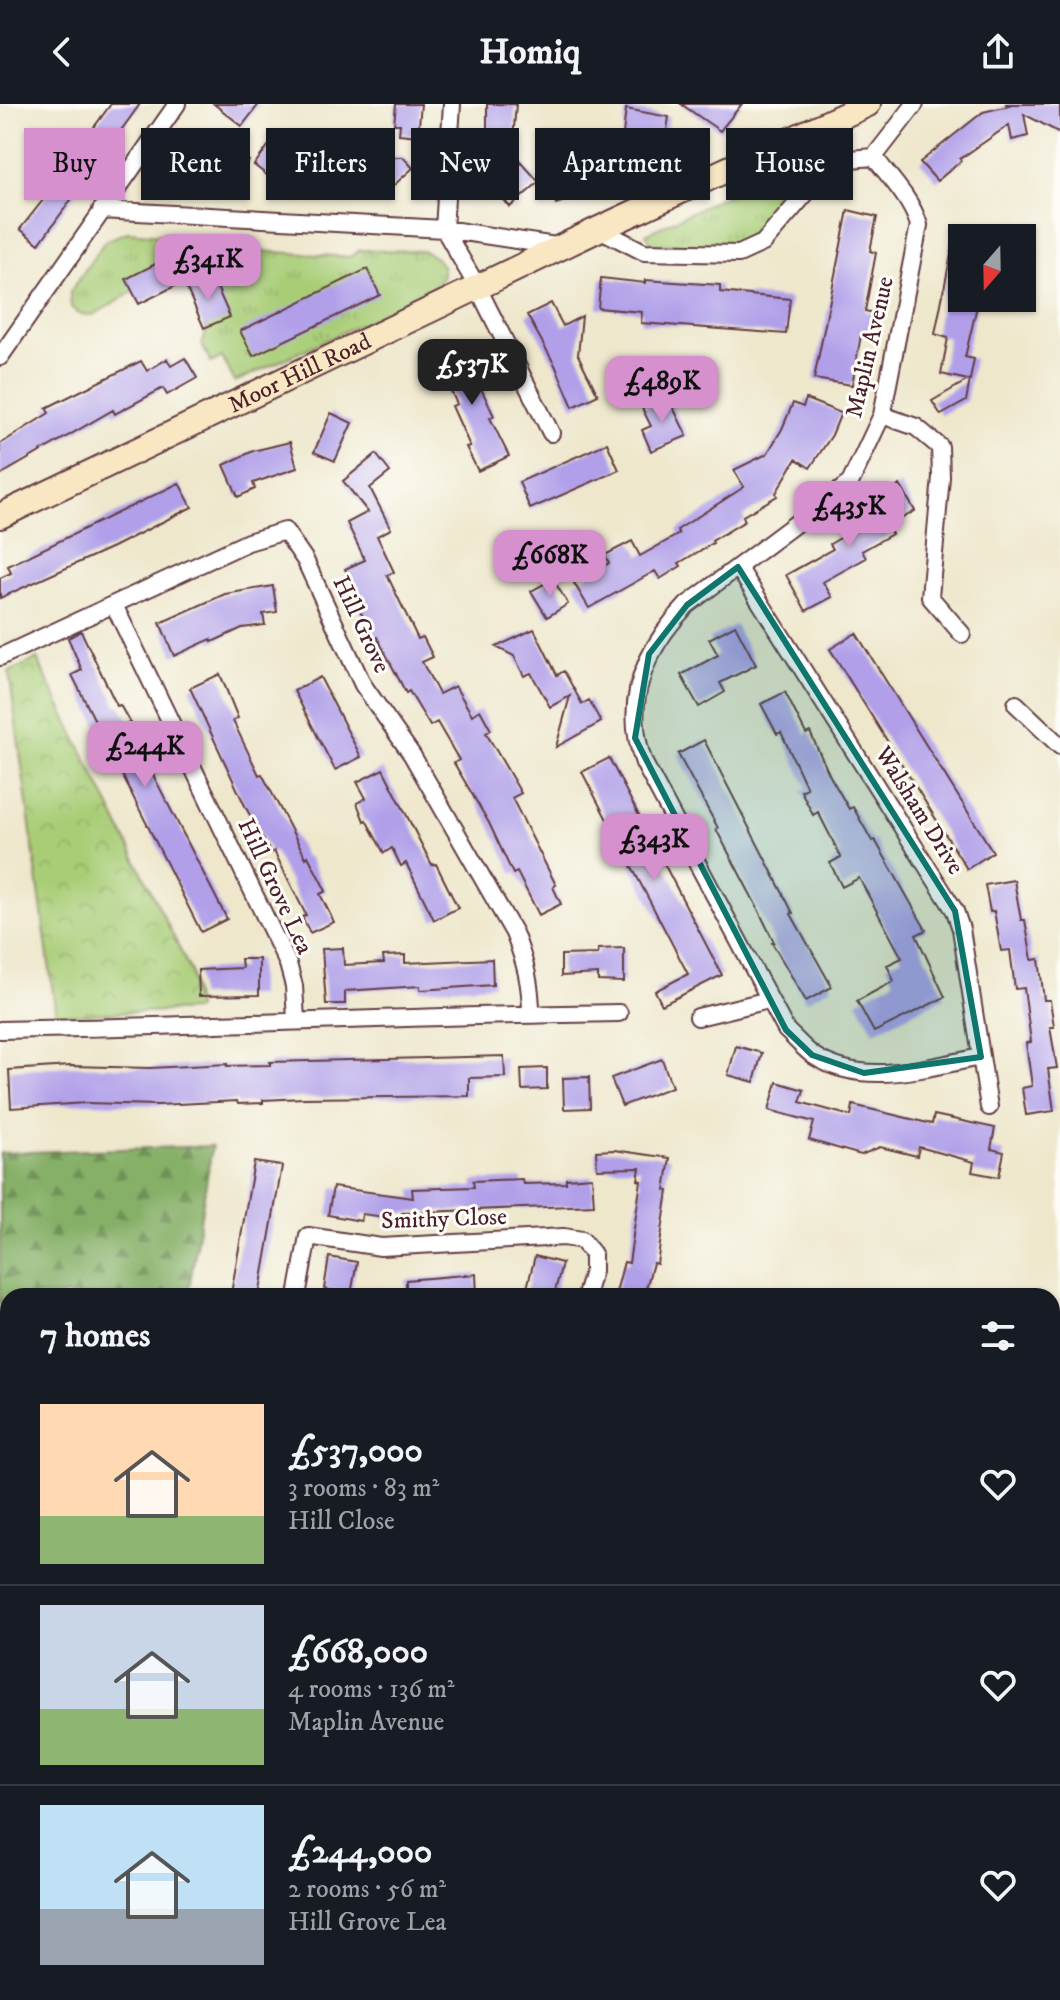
<!DOCTYPE html>
<html lang="en">
<head>
<meta charset="utf-8">
<style>
	body { margin:0; font-family:"IM FELL DW Pica",serif; background:#242831; color:#f1f3f6; height:100vh; display:flex; flex-direction:column; font-size:30px; white-space:nowrap }
	* { box-sizing:border-box; margin:0 }
	p { font-size:26px; color:#9ea1a6 }
	.icon { flex:none; width:44px; height:44px; fill:none; stroke:currentColor; stroke-width:2; stroke-linecap:round; stroke-linejoin:round }
	.map { position:relative; flex:1; overflow:hidden }
	.sheet { position:absolute; left:0px; top:1184px; width:1060px; height:712px; display:flex; flex-direction:column; background:#171b24; border-radius:24px 24px 0 0; box-shadow:0 2px 6px #0004 }
	.sheet>* { flex:none }
	.top-card { position:absolute; left:24px; top:24px; width:1012px; height:72px; display:flex; gap:16px }
	.needle { width:52px; rotate:200deg }
	.tools { position:absolute; left:948px; top:120px; display:grid; gap:16px }
	.tools a { display:grid; place-items:center; width:88px; height:88px; border-radius:0px; background:#171b24; box-shadow:0 2px 6px #0004; font-size:40px }
	.price { position:absolute; translate:-50% -68px; padding:0 18px; border-radius:16px; background:#d690ce; color:#111; font-size:26px; line-height:52px; filter:drop-shadow(0 2px 4px #0008) }
	.price::after { content:''; position:absolute; left:50%; top:48px; width:24px; height:18px; margin-left:-12px; background:inherit; clip-path:polygon(0 0,100% 0,50% 100%) }
	.price.on { background:#222; color:#fff }
	ul { padding:0; list-style:none }
	li { display:flex; align-items:center; gap:24px; height:200px; padding:0 40px }
	li+li { border-top:2px solid #363941 }
	li span { display:grid; place-items:center; flex:none; width:224px; height:160px; border-radius:0px; color:#555 }
	li>.icon { margin-inline-start:auto }
	span .icon { width:96px; height:96px; fill:#fffc; stroke-width:1 }
	li b { font-size:34px }
	h2 { display:flex; justify-content:space-between; align-items:center; height:96px; padding:0 40px; font-size:34px }
	.tag { padding:0 28px; border-radius:0px; background:#171b24; box-shadow:0 2px 6px #0004; font-size:28px; line-height:72px }
	.tag.on { background:#d690ce; color:#111 }
	header { display:flex; justify-content:space-between; align-items:center; height:104px; padding:0 40px; background:#171b24; font-size:36px; font-weight:800 }
	.map>svg:first-child { display:block }
</style>
</head>
<body>
<header><svg class="icon" aria-label="back" viewBox="0 0 24 24"><path d="M15 5l-7 7 7 7"/></svg>Homiq<svg class="icon" aria-label="share" viewBox="0 0 24 24"><path d="M12 15V3M7 8l5-5 5 5M5 13v7h14v-7"/></svg></header>
<div class="map">
<svg width="1060" height="1896" viewBox="0 0 1060 1896">
	<defs>
		<pattern id="grass-tufts" width="24" height="20" patternUnits="userSpaceOnUse" patternTransform="scale(2)"><rect width="24" height="20" fill="#a9cd77"/><path d="M3 7l-1-3M5 7V3M7 7l1-3M15 17l-1-3M17 17v-4M19 17l1-3" fill="none" stroke="#93b067"/></pattern>
		<pattern id="forest-firs" width="22" height="20" patternUnits="userSpaceOnUse" patternTransform="scale(2)"><rect width="22" height="20" fill="#86b068"/><path d="M5 1l3.5 6h-7zM16 11l3.5 6h-7z" fill="#708f56"/></pattern>
		<pattern id="park-crowns" width="20" height="18" patternUnits="userSpaceOnUse" patternTransform="scale(2)"><rect width="20" height="18" fill="#a9cd77"/><path d="M2 6a3 3 0 1 1 6 0M12 15a3 3 0 1 1 6 0" fill="none" stroke="#93b067"/></pattern>
	</defs>
	<rect width="100%" height="100%" fill="#fdfcf7"/>
	<filter id="ink" filterUnits="userSpaceOnUse"><feTurbulence type="fractalNoise" baseFrequency=".0125" numOctaves="2"/><feDisplacementMap in="SourceGraphic" scale="16" xChannelSelector="R" yChannelSelector="G"/><feConvolveMatrix kernelMatrix="1 2 1 2 8 2 1 2 1" color-interpolation-filters="sRGB"/></filter>
	<filter id="wash" filterUnits="userSpaceOnUse"><feTurbulence type="fractalNoise" baseFrequency=".006" numOctaves="4" result="noise"/><feDisplacementMap in="SourceGraphic" scale="32" xChannelSelector="R" yChannelSelector="G"/><feGaussianBlur stdDeviation="1.8" result="paint"/><feColorMatrix in="noise" values="0 0 0 0 0 0 0 0 0 0 0 0 0 0 0 0 0 1.4 0 .05"/><feComposite in="paint" operator="in"/></filter>
	<g filter="url(#wash)">
		<rect width="100%" height="100%" fill="#eee7cc"/>
		<path fill="url(#grass-tufts)" stroke="#7a7651" stroke-width="2" d="M824 44 828 54 758 130 735 142 652 140 646 130Z
			M127 128 172 132 182 142 350 153 360 146 424 147 436 154 442 162 443 173 426 190 235 278 222 253 211 259 202 241 207 226 185 175 133 188 93 211 79 210 71 203 70 188 105 137Z
			M68 1888H312L307 1891C232 1890 159 1894 84 1894Z
			M352 1888H644L620 1890 607 1896H352Z"/>
		<path fill="url(#forest-firs)" stroke="#68684a" stroke-width="2" d="M212 1042 188 1192H8V1289H0V1049Z"/>
		<path fill="url(#park-crowns)" stroke="#7a7651" stroke-width="2" d="M37 555 191 868 196 906 56 911 9 568Z
			M1060 1736V1896H919V1888H1052V1737Z"/>
		<path fill="#a9cd77" stroke="#7a7651" stroke-width="2" d="M1060 1867V1896H976V1888H1052V1868Z"/>
		<g id="blocks">
			<path fill="#b1a0e9" d="M111 0H140L39 140 20 125 58 77 56 75Z
				M214 0H259L242 22Z
				M396 0H421L418 32 399 30 400 20H394Z
				M487 0H516L512 48 539 78 510 103 482 70 485 67 478 60 511 30 487 28Z
				M681 0H742L720 27Z
				M1005 0H1060V29L1024 10 1028 32 1012 36 1009 21 960 55 961 57 937 77 920 58 983 8 1009 2Z
				M626 5 669 13 663 53 621 46Z
				M185 31 198 41 217 34 249 57 235 77 209 59 198 73 170 53Z
				M272 37 297 56 356 63 353 87 281 82 254 61Z
				M372 53H403L413 64 384 90 361 63Z
				M606 54 614 80 556 100 547 73Z
				M848 106 877 113 870 147 876 149 865 207 874 209 870 233 861 231 852 281 814 275Z
				M953 140 962 141V198L977 202 965 253 974 255 966 297 941 311 932 297 968 276 941 270 948 234 935 230Z
				M167 154 179 180 139 200 126 175Z
				M367 165 380 191 253 252 240 227Z
				M212 172 230 213 204 224 186 183Z
				M601 174 645 179V176L720 181V188L790 195 786 230 641 219 642 208 598 204Z
				M551 199 563 222 582 212 578 251 598 291 573 303 555 261 527 211Z
				M466 239 478 263 472 265 494 312 490 314 509 352 478 367 466 343 470 342 452 302 457 300 435 253Z
				M185 254 197 274 167 291 163 284 115 310 113 306 0 371V340L49 309 46 304 141 257 147 267 167 255 171 262Z
				M667 291 687 332 651 347 642 326 651 322 642 304Z
				M806 295 841 309 832 331 810 364 796 355 776 389 777 392 743 412 745 417 712 437 713 439 679 459 681 462 660 475 655 467 589 504 574 479 609 459 605 451 632 437 640 452 679 430 677 426 744 383 734 366 767 350 782 325 793 299 803 303Z
				M331 309 352 319 335 357 314 348Z
				M290 338 297 364 253 379 255 385 238 393 224 361 253 347Z
				M607 339 619 366 530 405 519 378Z
				M376 350 390 368 370 384 391 425 377 432 394 468 387 471 418 535 423 533 433 553 422 558 439 590 455 582 472 611 480 606 491 626 486 629 521 689 512 694 556 781 553 783 561 800 539 811 517 768 513 770 489 719 454 659 459 656 437 618 430 622 409 587 406 589 377 533 373 535 356 498 360 496 345 465 365 456 347 419 368 408 343 377Z
				M179 379 192 403 113 443 0 494V474L11 469 8 462Z
				M900 381 915 407 887 423 892 430 862 447 866 454 823 478 832 493 806 507 786 471 833 445 830 440 859 423 855 417 883 401 879 394Z
				M553 475 568 500 547 513 531 487Z
				M273 482 277 508 263 510 265 521 242 524 212 538 211 535 174 552 160 519 225 490Z
				M735 521 756 561 720 579 725 588 699 603 681 571 718 551 709 535Z
				M534 525 557 571 564 567 582 600 589 596 601 618 556 643 570 592 550 603 531 569 524 572 514 552 496 543Z
				M81 527 117 602 120 601 130 619 127 620 227 815 201 828 72 571 82 566 68 534Z
				M856 529 993 748 967 765 830 545Z
				M220 570 238 614 233 617 259 671 262 670 306 754 308 752 326 787 320 790 334 818 310 829 302 813 306 811 274 747 271 749 246 704 190 584Z
				M320 573 361 653 335 666 294 587Z
				M785 588 806 630 810 628 830 672 849 705 853 703 872 737 875 736 926 826 916 831 945 893 874 928 857 897 894 877 887 861 902 854 859 774 842 783 830 759 841 753 818 708 813 711 801 687 807 684 781 628 777 630 761 600Z
				M704 636 793 809 791 810 832 883 806 897 772 839 774 838 756 801 716 725 718 724 678 650Z
				M609 654 722 871 662 901 655 887 688 870 582 668Z
				M383 665 432 761 436 760 458 804 434 816 406 759 401 762 392 744 384 749 366 716 364 717 357 699 366 694 357 678Z
				M1014 776 1021 816H1025L1032 856 1039 855 1044 896H1050L1054 923H1050L1057 964 1048 965 1054 1007 1026 1011 1022 984 1032 982 1026 939 1031 938 1024 884 1015 885 1010 846 1001 847 994 807 990 808 985 781Z
				M343 844 344 861 384 859 383 852 405 851V859L492 855 493 881 420 886V882L345 887V900H326L322 845Z
				M624 844V878L598 877V870L561 872V851L598 850V845Z
				M241 855H259V891L199 892 198 866 242 864Z
				M736 942 762 949 754 978 728 971Z
				M504 952 505 973 469 974V992L304 994 263 996V999L238 1000 237 997 158 1001 86 999 11 1004 9 966 71 962 150 964 227 960V962L270 961V958Z
				M662 955 672 983 622 1002 611 974Z
				M547 964V985L522 986 521 965Z
				M589 973 590 1004 564 1005 563 974Z
				M777 978 804 986 800 998 851 1012 853 1001 932 1020 934 1011 995 1024 991 1045 1004 1048 999 1073 972 1068 974 1058 919 1043 917 1052 880 1043 861 1051 809 1036 814 1018 769 1006Z
				M614 1046 670 1054 665 1086 668 1087 657 1160 653 1159 644 1192H615L624 1158 629 1159 641 1077 638 1076 640 1064 597 1065 596 1047Z
				M254 1058 282 1062 259 1192H244L231 1190Z
				M592 1073 594 1101 402 1109 401 1115 362 1110 361 1117 328 1111 333 1083 413 1094 412 1085 474 1083 473 1077 522 1075 523 1080 566 1079V1075Z
				M535 1152 562 1159 554 1192H525Z
				M329 1153 357 1158 351 1190 324 1185Z
				M476 1170 477 1192H406V1176Z"/>
		</g>
	</g>
	<g filter="url(#ink)">
		<use href="#blocks" fill-opacity="0" stroke="#633d43" stroke-width="2"/>
		<g fill="none" stroke-linecap="round" stroke-linejoin="round">
			<g stroke="#633d43" stroke-width="20">
				<path id="street" d="M452 0 444 125 478 184 551 329
					M874 53C891 75 911 95 919 121L882 311 850 379 687 501C644 546 622 598 644 659L786 926C795 934 804 945 814 952 864 984 927 963 981 953
					M101 106 444 125 562 143
					M599 125 644 148 739 150 763 139 826 66 838 56 874 53 915 0
					M0 253 177 0
					M882 311 916 323 940 343 941 373 930 493 962 530
					M738 463 955 807 961 825 989 1003
					M114 501 288 860 294 882 296 916
					M0 553 248 438 285 427 305 456 363 581 412 651 514 829C525 857 531 880 531 910
					M1016 600 1060 642
					M698 913 769 896
					M0 926C207 922 413 912 619 909
					M297 1192 308 1132 381 1143 564 1133 582 1136 593 1150V1167L586 1192
					M0 1320 8 1319
					M0 1661H8
					M0 1853H8
					M791 1888V1896
					M0 1894 57 1896
					M334 1896V1888"/>
			</g>
			<g stroke="#633d43" stroke-width="28">
				<g id="secondary">
					<path id="s1" d="M0 412 599 125 868 0"/>
				</g>
			</g>
			<use href="#street" stroke="#fff" stroke-width="16"/>
			<use href="#secondary" stroke="#f9e7c3" stroke-width="24"/>
		</g>
	</g>
	<path fill="#0f766e" fill-opacity="0.2" stroke="#0f766e" stroke-width="6" stroke-linejoin="round" d="M738 463 955 807 981 953 864 969 812 951 786 926 635 634 649 550 687 501Z"/>
	<g text-anchor="middle" stroke-width="6" stroke-linejoin="round" paint-order="stroke">
		<g font-size="24" fill="#4a1f2b" stroke="#fdfcf7">
			<text transform="translate(869 243) rotate(-77)" y="8">Maplin Avenue</text>
			<text dy="8" stroke="none"><textPath href="#s1" startOffset="332">Moor Hill Road</textPath></text>
			<text transform="translate(362 520) rotate(65)" y="8">Hill Grove</text>
			<text transform="translate(920 706) rotate(58)" y="8">Walsham Drive</text>
			<text transform="translate(276 782) rotate(65)" y="8">Hill Grove Lea</text>
			<text transform="translate(444 1114) rotate(-2)" y="8">Smithy Close</text>
		</g>
	</g>
</svg>
<div class="tools">
<a><svg class="needle" viewBox="-14 -14 28 28"><path d="M0-13l5 13h-10z" fill="#e53935"/><path d="M0 13l5-13h-10z" fill="#9ea1a6"/></svg></a>
</div>
<b class="price" style="left:208px;top:198px">£341K</b>
<b class="price on" style="left:472px;top:303px">£537K</b>
<b class="price" style="left:662px;top:320px">£489K</b>
<b class="price" style="left:849px;top:445px">£435K</b>
<b class="price" style="left:550px;top:494px">£668K</b>
<b class="price" style="left:145px;top:685px">£244K</b>
<b class="price" style="left:654px;top:778px">£343K</b>
<div class="top-card">
<a class="tag on">Buy</a>
<a class="tag">Rent</a>
<a class="tag">Filters</a>
<a class="tag">New</a>
<a class="tag">Apartment</a>
<a class="tag">House</a>
</div>
<section class="sheet">
<h2>7 homes<svg class="icon" aria-label="filters" viewBox="0 0 24 24"><path d="M4 7h16M4 17h16"/><circle cx="9" cy="7" r="2"/><circle cx="15" cy="17" r="2"/></svg></h2>
<ul>
<li><span style="background:linear-gradient(#ffd9b3 70%,#8fb573 0)"><svg class="icon" aria-label="home" viewBox="0 0 24 24"><path d="M3 11l9-7 9 7M6 9v11h12V9"/></svg></span><div><b>£537,000</b><p>3 rooms · 83 m²</p><p>Hill Close</p></div><svg class="icon" aria-label="heart" viewBox="0 0 24 24"><path d="M12 20l-8-8c-3-5 5-10 8-4 3-6 11-1 8 4z"/></svg></li>
<li><span style="background:linear-gradient(#c9d6e8 65%,#8fb573 0)"><svg class="icon" aria-label="home" viewBox="0 0 24 24"><path d="M3 11l9-7 9 7M6 9v11h12V9"/></svg></span><div><b>£668,000</b><p>4 rooms · 136 m²</p><p>Maplin Avenue</p></div><svg class="icon" aria-label="heart" viewBox="0 0 24 24"><path d="M12 20l-8-8c-3-5 5-10 8-4 3-6 11-1 8 4z"/></svg></li>
<li><span style="background:linear-gradient(#bfe0f5 65%,#9aa5b1 0)"><svg class="icon" aria-label="home" viewBox="0 0 24 24"><path d="M3 11l9-7 9 7M6 9v11h12V9"/></svg></span><div><b>£244,000</b><p>2 rooms · 56 m²</p><p>Hill Grove Lea</p></div><svg class="icon" aria-label="heart" viewBox="0 0 24 24"><path d="M12 20l-8-8c-3-5 5-10 8-4 3-6 11-1 8 4z"/></svg></li>
</ul>
</section>
</div>
</body>
</html>
